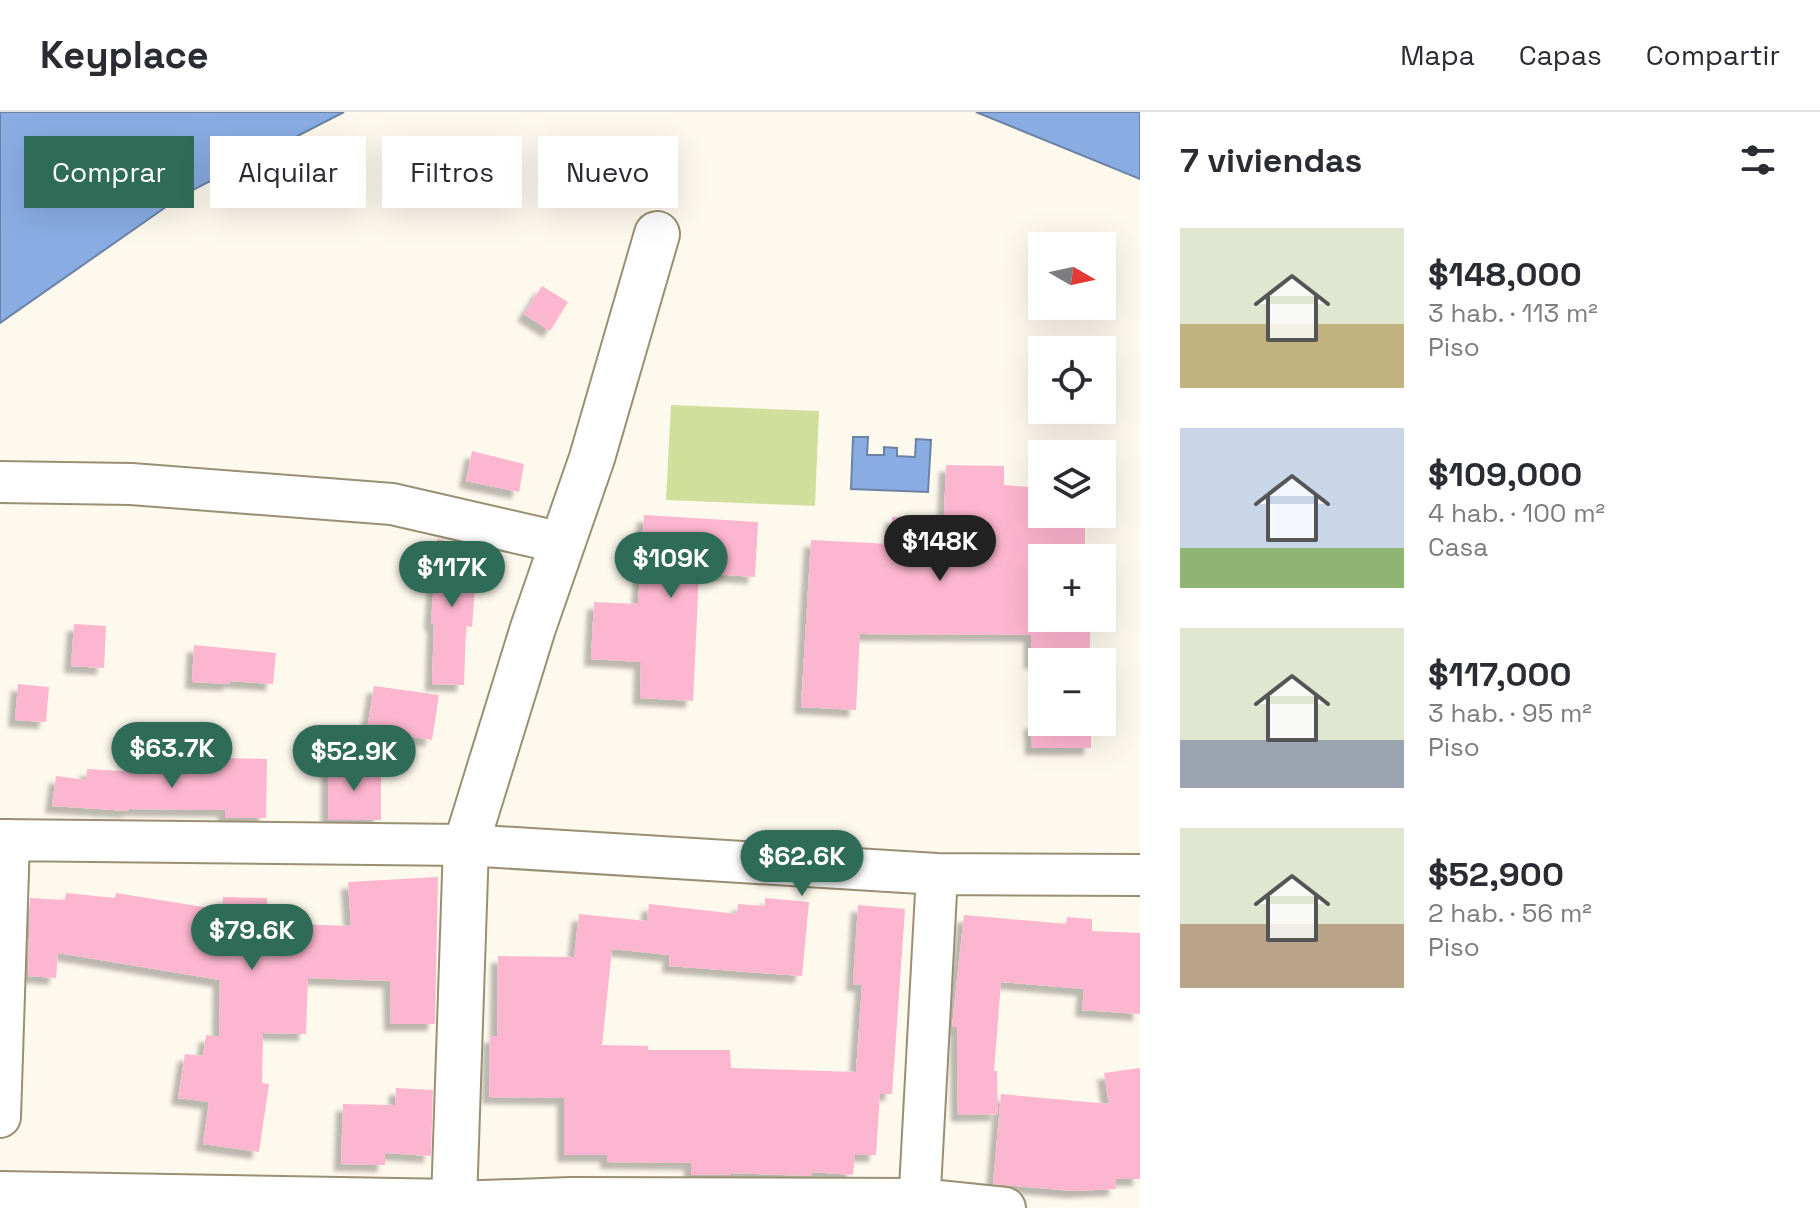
<!DOCTYPE html>
<html lang="es">
<head>
<meta charset="utf-8">
<style>
	body { margin:0; font-family:"Space Grotesk",sans-serif; background:#f7f7f7; color:#2b2b33; height:100vh; display:flex; flex-direction:column; font-size:30px; white-space:nowrap }
	* { box-sizing:border-box; margin:0 }
	p { font-size:26px; color:#7c7c81 }
	.icon { flex:none; width:44px; height:44px; fill:none; stroke:currentColor; stroke-width:2; stroke-linecap:round; stroke-linejoin:round }
	.map { position:relative; flex:1; overflow:hidden }
	.side { display:flex; flex-direction:column; background:#fff; width:680px }
	.side>* { flex:none }
	.hud { position:absolute; left:24px; top:24px; width:760px; height:72px; display:flex; gap:16px }
	.needle { width:52px; rotate:99deg }
	.buttons { position:absolute; left:1028px; top:120px; display:grid; gap:16px }
	.buttons a { display:grid; place-items:center; width:88px; height:88px; border-radius:0px; background:#fff; box-shadow:0 8px 32px #0002; font-size:40px }
	.price { position:absolute; translate:-50% -68px; padding:0 18px; border-radius:28px; background:#2f6c58; color:#fff; font-size:26px; line-height:52px; filter:drop-shadow(0 2px 4px #0008) }
	.price::after { content:''; position:absolute; left:50%; top:48px; width:24px; height:18px; margin-left:-12px; background:inherit; clip-path:polygon(0 0,100% 0,50% 100%) }
	.price.active { background:#222; color:#fff }
	ul { padding:0; list-style:none }
	li { display:flex; align-items:center; gap:24px; height:200px; padding:0 40px }
	li span { display:grid; place-items:center; flex:none; width:224px; height:160px; border-radius:0px; color:#555 }
	li>.icon { margin-inline-start:auto }
	span .icon { width:96px; height:96px; fill:#fffc; stroke-width:1 }
	li b { font-size:34px }
	h2 { display:flex; justify-content:space-between; align-items:center; height:96px; padding:0 40px; font-size:34px }
	.chip { padding:0 28px; border-radius:0px; background:#fff; box-shadow:0 8px 32px #0002; font-size:28px; line-height:72px }
	.chip.active { background:#2f6c58; color:#fff }
	header { display:flex; align-items:center; gap:48px; box-sizing:border-box; height:112px; padding:0 40px; background:#fff; border-bottom:2px solid #e1e1e2 }
	header strong { font-size:38px }
	nav { display:flex; gap:44px; margin-inline-start:auto; font-size:28px }
	main { display:flex; flex:1; min-height:0 }
	.map>svg:first-child { display:block }
</style>
</head>
<body>
<header>
<strong>Keyplace</strong>
<nav><a>Mapa</a><a>Capas</a><a>Compartir</a></nav>
</header>
<main>
<div class="map">
<svg width="1140" height="1096" viewBox="0 0 1140 1096">
	<defs>
		<filter id="shadow"><feDropShadow dx="-7" dy="7" stdDeviation="2" flood-color="#0004"/></filter>
	</defs>
	<rect width="100%" height="100%" fill="#fef9ed"/>
	<path fill="#d1df9d" d="M671 293 819 299 815 394 666 388Z"/>
	<path fill="#89ade3" stroke="#6b82a5" stroke-width="2" d="M0 0H344L183 83 0 211Z
		M976 0H1140V67Z
		M853 325H868L867 343H884V335L897 336V344L915 345 916 327 931 328 928 380 851 377Z"/>
	<path fill="#fdb6cf" filter="url(#shadow)" d="M542 174 568 190 550 219 524 202Z
		M472 339 524 352 519 380 466 369Z
		M946 353 1004 354V373L1042 376V402H1048L1047 413 1085 412V446H1042V506H1090V550H1031V523L860 522 856 598 801 595 811 428 892 432V405L944 406Z
		M644 403 758 410 755 465 699 461 693 589 640 586 641 550 591 547 594 490 638 492Z
		M437 427 478 435 472 515 466 514 464 573 432 572 434 512 431 511Z
		M74 512 106 514 104 556 71 554Z
		M194 533 276 541 273 572 230 569V572L192 570Z
		M18 572 49 575 46 610 15 608Z
		M374 574 439 583 432 628 367 617Z
		M1031 610H1091V636H1032Z
		M226 646 267 647 266 706H225V698L129 697V699L52 694 56 664 86 668 87 657 174 662V655H226Z
		M328 654H381V708H328Z
		M438 765 435 912H391L390 869 308 866 306 922 263 921 262 971 269 972 259 1040 203 1032 209 990 178 986 185 942 203 944 206 923 219 925 220 868 58 841 56 866 28 864 30 786 65 788 66 781 115 786 116 781 222 798 223 785 267 786V792L295 793 294 812 351 814 348 770Z
		M765 786 809 790 802 864 669 854 670 843 612 837 602 933 648 934V938H730L731 956 856 960 862 873 853 872 858 793 905 797 892 982H880L876 1043H855L853 1063 812 1060V1064L731 1061V1063H691V1051L607 1050V1043H564V986L489 985 490 924H497L498 844 574 845 579 802 647 809 649 792 737 802 738 792 765 794Z
		M964 803 1066 812 1067 805 1092 807V819L1140 821V902L1082 898 1084 877 1001 870 994 959H997L998 1002 958 1003 957 915H952Z
		M1140 956V1067H1116V1077L1074 1079 993 1072 1001 982 1109 992 1104 961Z
		M396 976 433 978 431 1044 385 1041V1053L341 1052 343 992 395 993Z"/>
	<g fill="none" stroke-linecap="round" stroke-linejoin="round">
		<g stroke="#9a8f73" stroke-width="44">
			<path id="minor" d="M0 370 131 372 392 392 562 431
				M0 728 466 733 937 762 1140 763
				M0 1005 9 728
				M454 1096V1090L571 1086 919 1087 1005 1096
				M919 1096 937 762"/>
		</g>
		<g stroke="#9a8f73" stroke-width="48">
			<path id="tertiary" d="M0 1082 454 1090 466 733 533 516 592 346 657 122"/>
		</g>
		<use href="#minor" stroke="#fff" stroke-width="40"/>
		<use href="#tertiary" stroke="#fff" stroke-width="44"/>
	</g>
</svg>
<div class="buttons">
<a><svg class="needle" viewBox="-14 -14 28 28"><path d="M0-13l5 13h-10z" fill="#e53935"/><path d="M0 13l5-13h-10z" fill="#7c7c81"/></svg></a>
<a><svg class="icon" aria-label="locate" viewBox="0 0 24 24"><circle cx="12" cy="12" r="6"/><path d="M12 2v4M12 18v4M2 12h4M18 12h4"/></svg></a>
<a><svg class="icon" aria-label="layers" viewBox="0 0 24 24"><path d="M12 4l9 5-9 5-9-5zM3 14l9 5 9-5"/></svg></a>
<a>+</a>
<a>−</a>
</div>
<b class="price active" style="left:940px;top:471px">$148K</b>
<b class="price" style="left:671px;top:488px">$109K</b>
<b class="price" style="left:452px;top:497px">$117K</b>
<b class="price" style="left:172px;top:678px">$63.7K</b>
<b class="price" style="left:354px;top:681px">$52.9K</b>
<b class="price" style="left:802px;top:786px">$62.6K</b>
<b class="price" style="left:252px;top:860px">$79.6K</b>
<div class="hud">
<a class="chip active">Comprar</a>
<a class="chip">Alquilar</a>
<a class="chip">Filtros</a>
<a class="chip">Nuevo</a>
</div>
</div>
<section class="side">
<h2>7 viviendas<svg class="icon" aria-label="filters" viewBox="0 0 24 24"><path d="M4 7h16M4 17h16"/><circle cx="9" cy="7" r="2"/><circle cx="15" cy="17" r="2"/></svg></h2>
<ul>
<li><span style="background:linear-gradient(#dfe7d0 60%,#c2b280 0)"><svg class="icon" aria-label="home" viewBox="0 0 24 24"><path d="M3 11l9-7 9 7M6 9v11h12V9"/></svg></span><div><b>$148,000</b><p>3 hab. · 113 m²</p><p>Piso</p></div></li>
<li><span style="background:linear-gradient(#c9d6e8 75%,#8fb573 0)"><svg class="icon" aria-label="home" viewBox="0 0 24 24"><path d="M3 11l9-7 9 7M6 9v11h12V9"/></svg></span><div><b>$109,000</b><p>4 hab. · 100 m²</p><p>Casa</p></div></li>
<li><span style="background:linear-gradient(#dfe7d0 70%,#9aa5b1 0)"><svg class="icon" aria-label="home" viewBox="0 0 24 24"><path d="M3 11l9-7 9 7M6 9v11h12V9"/></svg></span><div><b>$117,000</b><p>3 hab. · 95 m²</p><p>Piso</p></div></li>
<li><span style="background:linear-gradient(#dfe7d0 60%,#b9a48a 0)"><svg class="icon" aria-label="home" viewBox="0 0 24 24"><path d="M3 11l9-7 9 7M6 9v11h12V9"/></svg></span><div><b>$52,900</b><p>2 hab. · 56 m²</p><p>Piso</p></div></li>
</ul>
</section>
</main>
</body>
</html>
